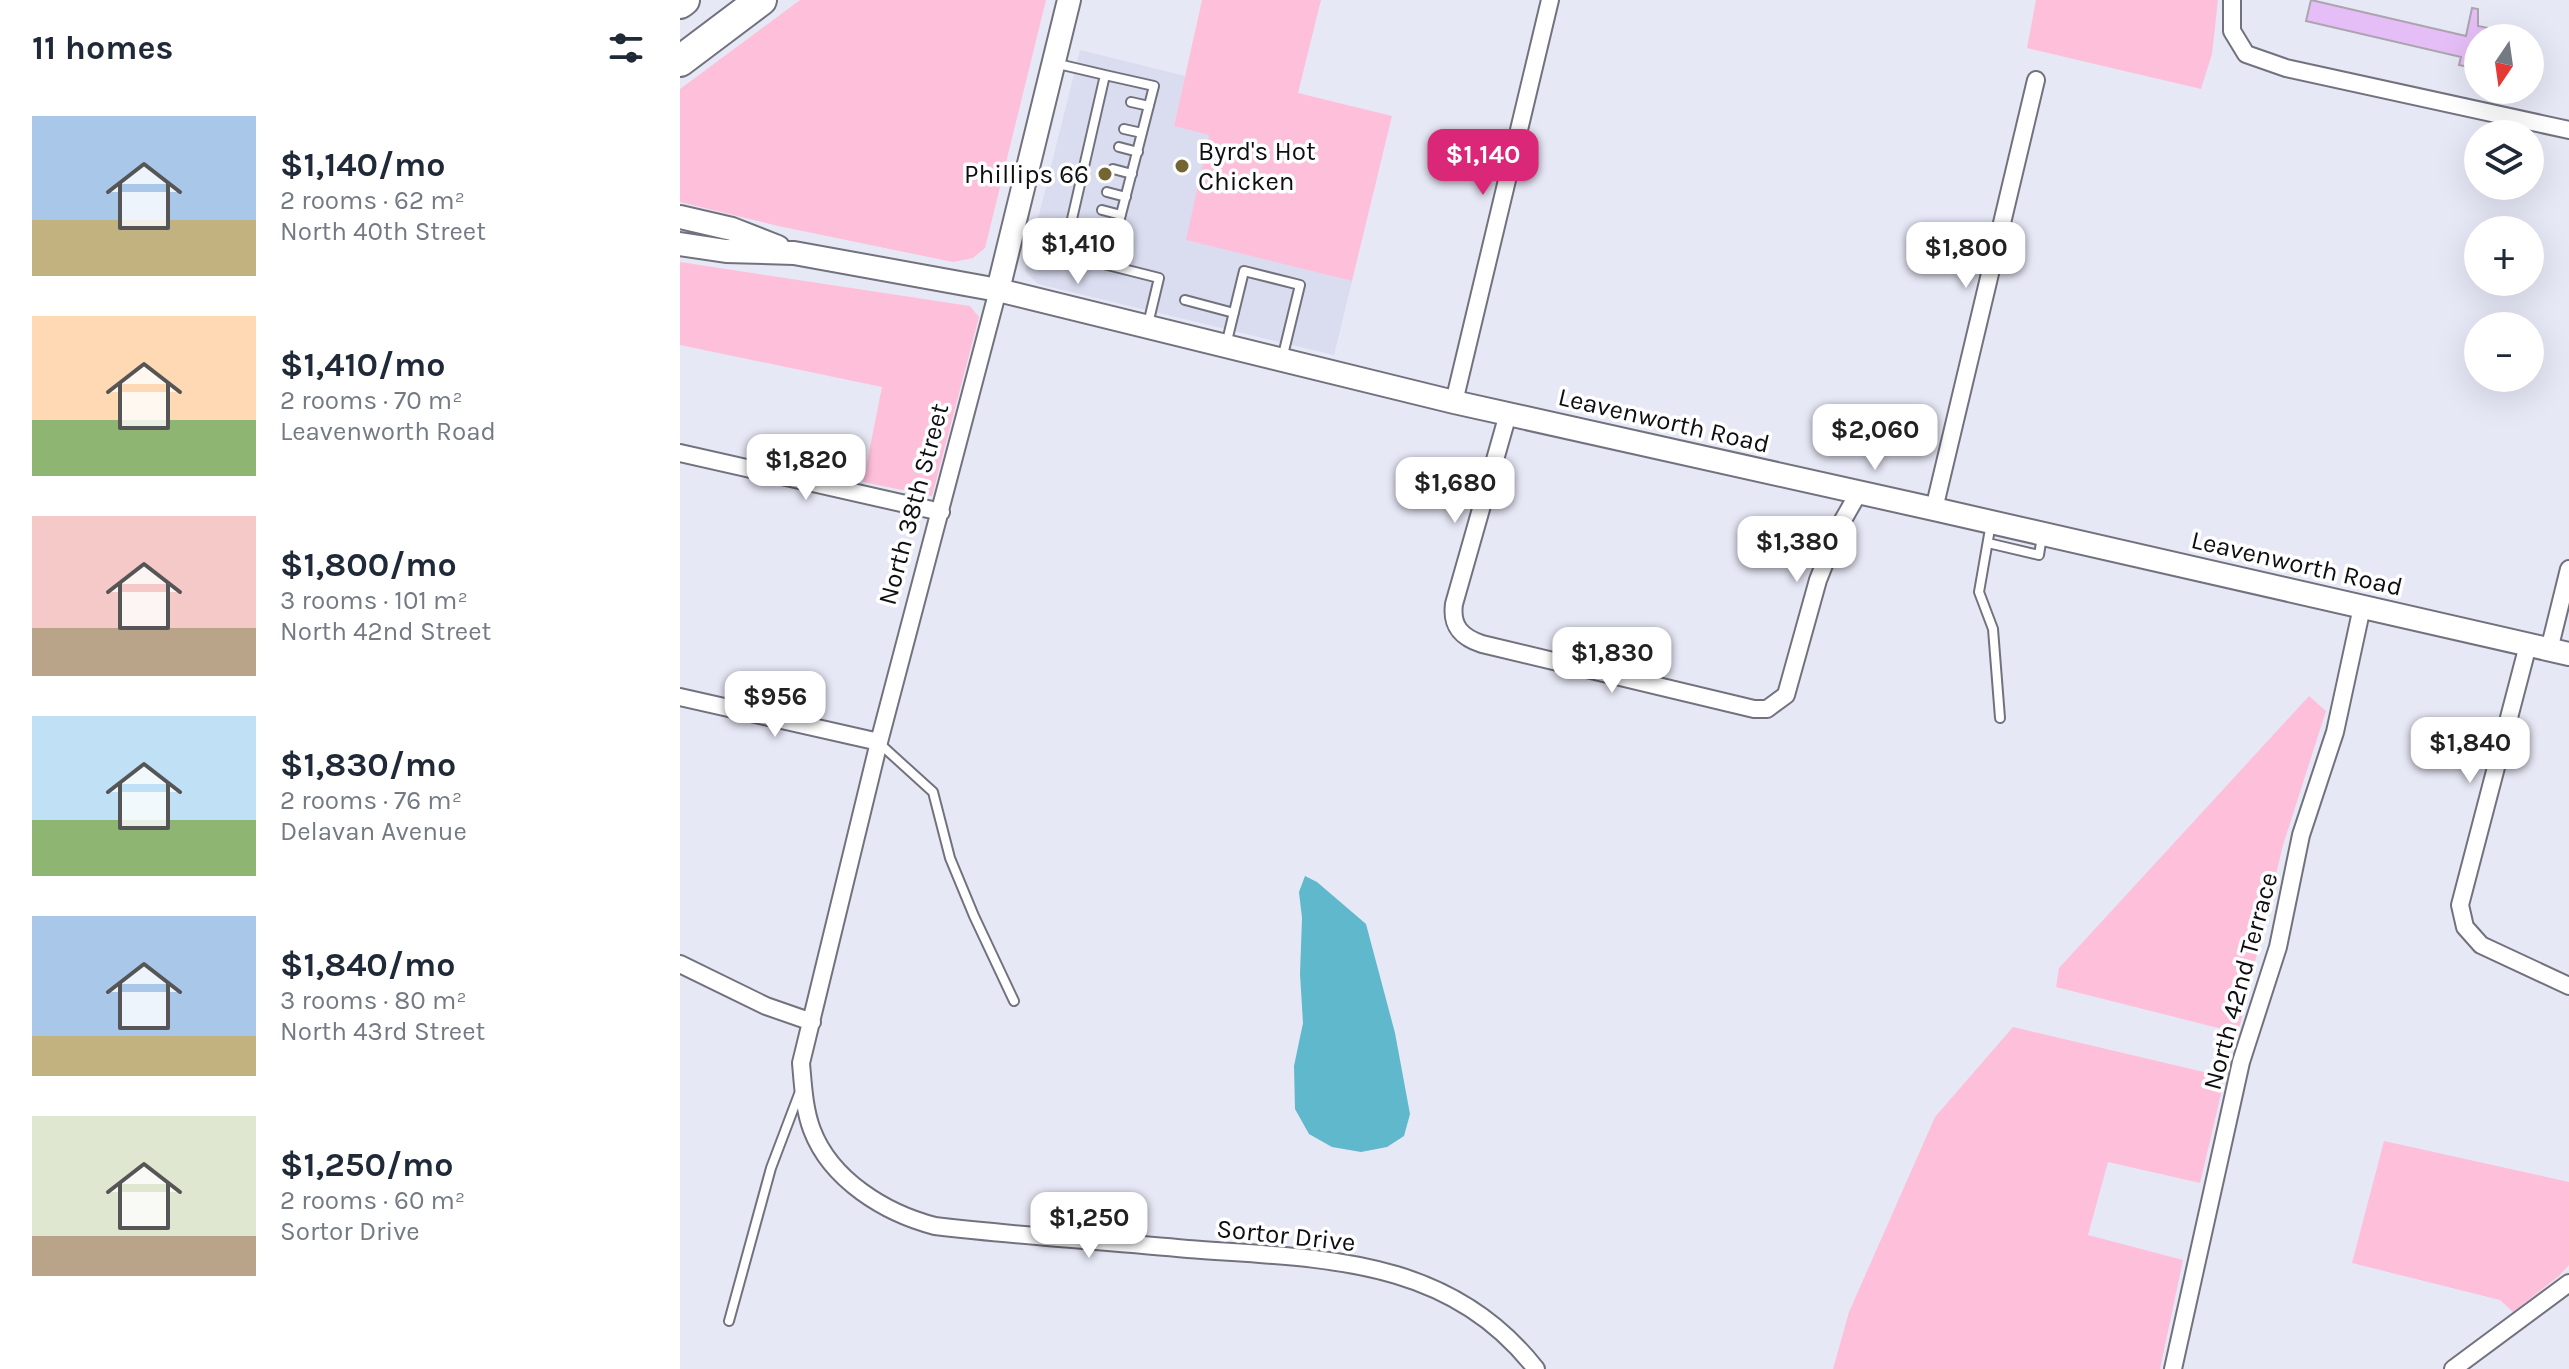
<!DOCTYPE html>
<html lang="en">
<head>
<meta charset="utf-8">
<style>
	body { margin:0; font-family:Karla,sans-serif; background:#f6f6f7; color:#1f2937; height:100vh; display:flex; flex-direction:column; font-size:30px; white-space:nowrap }
	* { box-sizing:border-box; margin:0 }
	p { font-size:26px; color:#747a83 }
	.icon { flex:none; width:44px; height:44px; fill:none; stroke:currentColor; stroke-width:2; stroke-linecap:round; stroke-linejoin:round }
	.map { position:relative; flex:1; overflow:hidden }
	.drawer { display:flex; flex-direction:column; background:#fff; width:680px }
	.drawer>* { flex:none }
	.needle { width:52px; rotate:193deg }
	.buttons { position:absolute; left:1784px; top:24px; display:grid; gap:16px }
	.buttons a { display:grid; place-items:center; width:80px; height:80px; border-radius:50%; background:#fff; box-shadow:0 8px 32px #0002; font-size:40px }
	.price { position:absolute; translate:-50% -68px; padding:0 18px; border-radius:16px; background:#fff; color:#222; font-size:26px; line-height:52px; filter:drop-shadow(0 2px 4px #0008) }
	.price::after { content:''; position:absolute; left:50%; top:48px; width:24px; height:18px; margin-left:-12px; background:inherit; clip-path:polygon(0 0,100% 0,50% 100%) }
	.price.active { background:#db2777; color:#fff }
	ul { padding:0; list-style:none }
	li { display:flex; align-items:center; gap:24px; height:200px; padding:0 32px }
	li span { display:grid; place-items:center; flex:none; width:224px; height:160px; border-radius:0px; color:#555 }
	li>.icon { margin-inline-start:auto }
	span .icon { width:96px; height:96px; fill:#fffc; stroke-width:1 }
	li b { font-size:34px }
	h2 { display:flex; justify-content:space-between; align-items:center; height:96px; padding:0 32px; font-size:34px }
	main { display:flex; flex:1; min-height:0 }
	.map>svg:first-child { display:block }
</style>
</head>
<body>
<main>
<section class="drawer">
<h2>11 homes<svg class="icon" aria-label="filters" viewBox="0 0 24 24"><path d="M4 7h16M4 17h16"/><circle cx="9" cy="7" r="2"/><circle cx="15" cy="17" r="2"/></svg></h2>
<ul>
<li><span style="background:linear-gradient(#a9c7e8 65%,#c2b280 0)"><svg class="icon" aria-label="home" viewBox="0 0 24 24"><path d="M3 11l9-7 9 7M6 9v11h12V9"/></svg></span><div><b>$1,140/mo</b><p>2 rooms · 62 m²</p><p>North 40th Street</p></div></li>
<li><span style="background:linear-gradient(#ffd9b3 65%,#8fb573 0)"><svg class="icon" aria-label="home" viewBox="0 0 24 24"><path d="M3 11l9-7 9 7M6 9v11h12V9"/></svg></span><div><b>$1,410/mo</b><p>2 rooms · 70 m²</p><p>Leavenworth Road</p></div></li>
<li><span style="background:linear-gradient(#f6c9c9 70%,#b9a48a 0)"><svg class="icon" aria-label="home" viewBox="0 0 24 24"><path d="M3 11l9-7 9 7M6 9v11h12V9"/></svg></span><div><b>$1,800/mo</b><p>3 rooms · 101 m²</p><p>North 42nd Street</p></div></li>
<li><span style="background:linear-gradient(#bfe0f5 65%,#8fb573 0)"><svg class="icon" aria-label="home" viewBox="0 0 24 24"><path d="M3 11l9-7 9 7M6 9v11h12V9"/></svg></span><div><b>$1,830/mo</b><p>2 rooms · 76 m²</p><p>Delavan Avenue</p></div></li>
<li><span style="background:linear-gradient(#a9c7e8 75%,#c2b280 0)"><svg class="icon" aria-label="home" viewBox="0 0 24 24"><path d="M3 11l9-7 9 7M6 9v11h12V9"/></svg></span><div><b>$1,840/mo</b><p>3 rooms · 80 m²</p><p>North 43rd Street</p></div></li>
<li><span style="background:linear-gradient(#dfe7d0 75%,#b9a48a 0)"><svg class="icon" aria-label="home" viewBox="0 0 24 24"><path d="M3 11l9-7 9 7M6 9v11h12V9"/></svg></span><div><b>$1,250/mo</b><p>2 rooms · 60 m²</p><p>Sortor Drive</p></div></li>
</ul>
</section>
<div class="map">
<svg width="1889" height="1369" viewBox="0 0 1889 1369">
	<rect width="100%" height="100%" fill="#e7e8f6"/>
	<path fill="#dadcf0" d="M400 50 505 76 494 126 529 135 507 240 672 281 654 355 358 284 345 271Z"/>
	<path fill="#febfdb" d="M120 0H366L305 248 293 258 273 262 98 226 0 202V89Z
		M522 0H641L618 93 712 116 672 281 506 240 529 135 494 126Z
		M1356 0H1538L1532 54 1521 89 1347 48Z
		M0 262 290 306 299 317 252 496 183 482 202 387 0 345Z
		M1629 696 1646 711 1603 845 1558 1033 1376 987 1379 968Z
		M1333 1027 1545 1077 1520 1183 1428 1162 1408 1235 1503 1260 1480 1369H1153L1169 1312 1255 1117Z
		M1704 1141 1889 1182V1265L1879 1276 1833 1312 1820 1300 1672 1263Z"/>
	<path fill="#5fb8cb" d="M625 876 637 882 686 924 715 1033 730 1114 724 1136 707 1147 681 1152 652 1147 629 1134 615 1109 614 1066 623 1023 620 974 622 918 619 892Z"/>
	<path fill="#e6bef7" stroke="#aca4af" stroke-width="2" d="M1631 0 1786 36 1792 8 1798 9V26L1828 32 1827 38H1798V69L1779 65 1781 57 1626 21Z"/>
	<g fill="none" stroke-linecap="round" stroke-linejoin="round">
		<g stroke="#71727d" stroke-width="12">
			<path id="lane" d="M374 63 425 75 384 254 479 278 468 324
				M425 75 474 86 428 265
				M451 102 469 106
				M444 129 462 133
				M439 147 458 152
				M433 169 452 174
				M427 192 446 197
				M422 210 441 215
				M417 234 435 238
				M505 300 554 313
				M546 345 564 271 620 285 602 359
				M1311 523 1299 592 1313 629 1320 718
				M1308 543 1359 555 1362 536
				M199 743 253 792 270 858 294 916 334 1001
				M49 1321 91 1168 119 1094"/>
		</g>
		<g stroke="#71727d" stroke-width="20">
			<path id="street" d="M1552 0V31L1566 54 1606 68 1889 130
				M318 290 199 742 121 1063C123 1085 124 1109 132 1130 151 1180 205 1213 255 1226 339 1236 424 1241 508 1249 639 1259 767 1255 856 1369
				M774 402 870 0
				M828 414 774 604C771 626 781 637 802 644L1074 709H1087L1106 695 1138 580 1159 527 1179 492
				M0 453 261 512
				M1254 509 1356 80
				M1848 645 1780 905 1785 927 1801 945 1889 986
				M1869 650 1889 569
				M0 697 199 742
				M0 964 86 1006 132 1022
				M1493 1369 1561 1062 1598 947 1621 835 1655 732 1682 607
				M1773 1369 1889 1283"/>
		</g>
		<g stroke="#71727d" stroke-width="26">
			<path id="secondary" d="M0 217 52 229 98 247
				M0 244 46 251 114 253 318 290 774 402 1254 509 1889 654
				M318 290 389 0"/>
		</g>
		<g stroke="#71727d" stroke-width="34">
			<path id="highway" d="M0 3 4 0
				M0 61 81 0"/>
		</g>
		<use href="#lane" stroke="#fff" stroke-width="8"/>
		<use href="#street" stroke="#fff" stroke-width="16"/>
		<use href="#secondary" stroke="#fff" stroke-width="22"/>
		<use href="#highway" stroke="#fff" stroke-width="30"/>
	</g>
	<g fill="#746633" stroke="#fff" stroke-width="3">
		<circle cx="502" cy="166" r="8"/>
		<circle cx="425" cy="174" r="8"/>
	</g>
	<g text-anchor="middle" stroke-width="7" stroke-linejoin="round" paint-order="stroke">
		<g font-size="26" fill="#0f0f13" stroke="#fff" text-anchor="start">
			<text x="518" y="160">Byrd's Hot<tspan x="518" dy="30">Chicken</tspan></text>
			<text x="409" y="183" text-anchor="end">Phillips 66</text>
		</g>
		<g font-size="26" fill="#0f0f13" stroke="#fff">
			<text transform="translate(984 420) rotate(13)" y="9">Leavenworth Road</text>
			<text transform="translate(233 504) rotate(-75)" y="9">North 38th Street</text>
			<text transform="translate(1617 563) rotate(13)" y="9">Leavenworth Road</text>
			<text transform="translate(1560 981) rotate(-75)" y="9">North 42nd Terrace</text>
			<text transform="translate(606 1235) rotate(6)" y="9">Sortor Drive</text>
		</g>
	</g>
</svg>
<div class="buttons">
<a><svg class="needle" viewBox="-14 -14 28 28"><path d="M0-13l5 13h-10z" fill="#e53935"/><path d="M0 13l5-13h-10z" fill="#747a83"/></svg></a>
<a><svg class="icon" aria-label="layers" viewBox="0 0 24 24"><path d="M12 4l9 5-9 5-9-5zM3 14l9 5 9-5"/></svg></a>
<a>+</a>
<a>−</a>
</div>
<b class="price active" style="left:803px;top:197px">$1,140</b>
<b class="price" style="left:398px;top:286px">$1,410</b>
<b class="price" style="left:1286px;top:290px">$1,800</b>
<b class="price" style="left:1195px;top:472px">$2,060</b>
<b class="price" style="left:126px;top:502px">$1,820</b>
<b class="price" style="left:775px;top:525px">$1,680</b>
<b class="price" style="left:1117px;top:584px">$1,380</b>
<b class="price" style="left:932px;top:695px">$1,830</b>
<b class="price" style="left:95px;top:739px">$956</b>
<b class="price" style="left:1790px;top:785px">$1,840</b>
<b class="price" style="left:409px;top:1260px">$1,250</b>
</div>
</main>
</body>
</html>
